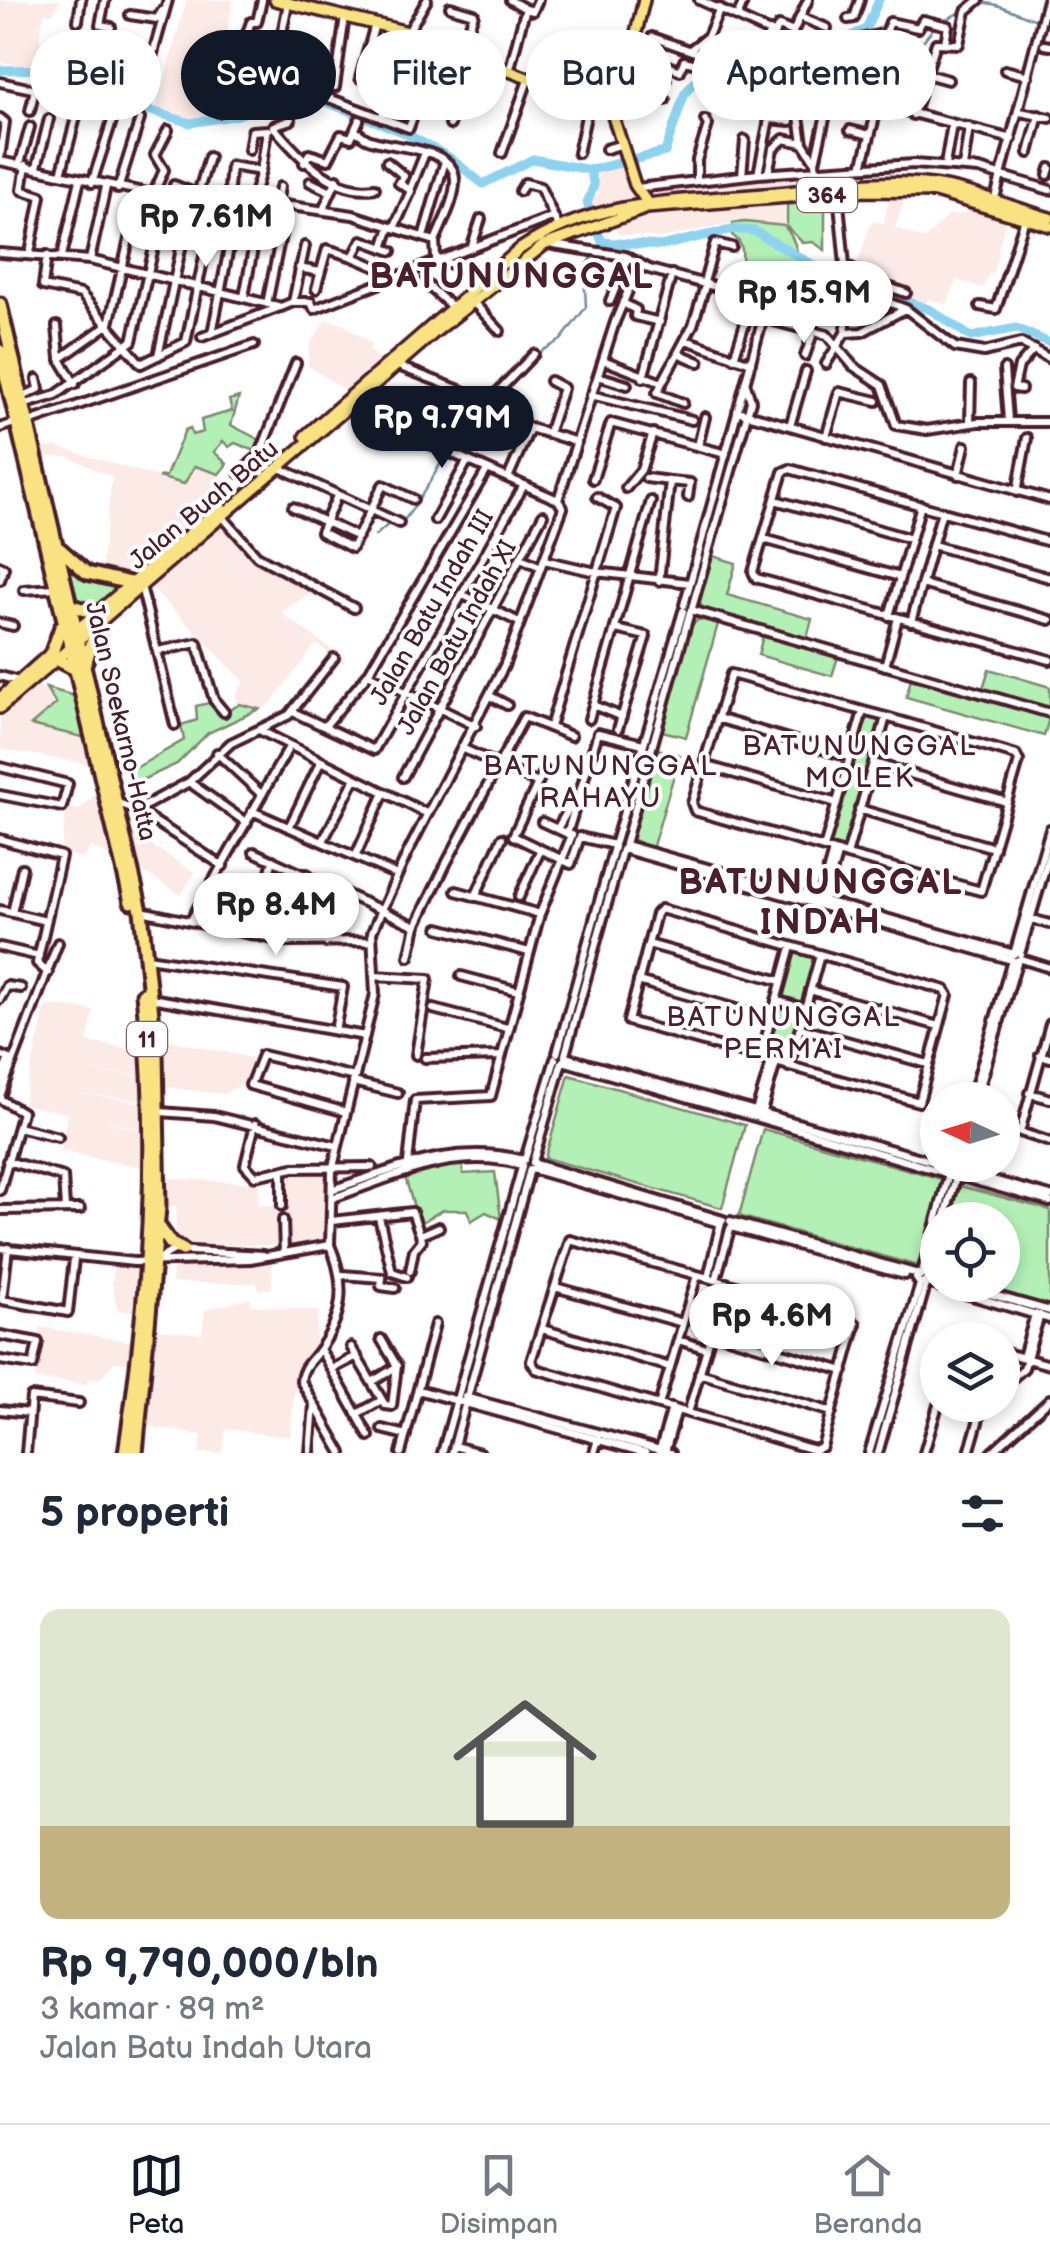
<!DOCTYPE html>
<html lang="id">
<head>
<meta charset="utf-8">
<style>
	body { margin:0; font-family:"Balsamiq Sans",sans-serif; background:#f6f6f7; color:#1f2937; height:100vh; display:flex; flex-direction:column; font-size:38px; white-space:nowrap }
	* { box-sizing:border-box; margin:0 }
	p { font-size:32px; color:#747a83 }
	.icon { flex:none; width:55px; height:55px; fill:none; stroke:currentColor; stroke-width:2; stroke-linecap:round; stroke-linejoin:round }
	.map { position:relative; height:1453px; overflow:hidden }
	.panel { display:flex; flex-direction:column; background:#fff; flex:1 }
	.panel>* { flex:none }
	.guide { position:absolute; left:30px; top:30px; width:990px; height:90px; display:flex; gap:20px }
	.needle { width:65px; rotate:274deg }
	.controls { position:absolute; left:920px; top:1082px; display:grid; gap:20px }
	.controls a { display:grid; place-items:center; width:100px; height:100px; border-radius:50%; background:#fff; box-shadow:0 5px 15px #0003; font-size:50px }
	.price { position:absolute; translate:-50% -85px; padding:0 22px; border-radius:35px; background:#fff; color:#222; font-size:32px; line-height:65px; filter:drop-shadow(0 2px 5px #0008) }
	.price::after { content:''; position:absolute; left:50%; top:60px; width:30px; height:22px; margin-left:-15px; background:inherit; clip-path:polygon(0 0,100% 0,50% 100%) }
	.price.on { background:#111827; color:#fff }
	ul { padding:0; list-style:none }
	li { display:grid; align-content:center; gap:20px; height:530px; padding:0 40px }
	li+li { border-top:2px solid #e0e1e3 }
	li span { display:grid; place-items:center; height:310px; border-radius:20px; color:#555 }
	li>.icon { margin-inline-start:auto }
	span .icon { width:180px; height:180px; fill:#fffc; stroke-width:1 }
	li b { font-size:42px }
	h2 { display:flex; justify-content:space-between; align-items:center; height:120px; padding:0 40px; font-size:42px }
	.pill { padding:0 35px; border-radius:45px; background:#fff; box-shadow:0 5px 15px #0003; font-size:35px; line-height:90px }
	.pill.on { background:#111827; color:#fff }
	.menu { display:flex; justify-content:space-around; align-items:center; height:140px; border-top:2px solid #e0e1e3; background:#fff; font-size:28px; color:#747a83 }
	.menu a { display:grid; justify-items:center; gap:5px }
	.menu .on { color:#111827 }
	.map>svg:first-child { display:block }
</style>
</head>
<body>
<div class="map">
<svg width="1050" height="1453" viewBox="0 0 1050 1453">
	<rect width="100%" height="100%" fill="#fff"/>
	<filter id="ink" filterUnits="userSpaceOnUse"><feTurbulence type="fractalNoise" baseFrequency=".01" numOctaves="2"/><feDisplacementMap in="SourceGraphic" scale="20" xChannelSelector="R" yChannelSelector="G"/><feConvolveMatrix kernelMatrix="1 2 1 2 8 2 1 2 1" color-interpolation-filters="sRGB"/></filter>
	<g filter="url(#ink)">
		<path fill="#fbeae6" d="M0 0H61L52 14 44 13 39 40 49 45 51 62 27 66 0 62Z
			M187 0H233L211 115 187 118 156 108Z
			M628 167 631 199 593 211 590 203 598 193V170Z
			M815 171 816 185 743 192 642 195 640 189Z
			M889 195 905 197 895 228 925 239 948 215 965 214 967 206 1005 221 993 274 989 273 983 288 956 280 947 305 928 298 926 303 853 276 872 221 884 223Z
			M784 205 785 225 739 221 662 238 617 234 616 223 634 218Z
			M326 319 344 325 372 344 368 350 380 359 345 390 308 366 309 346Z
			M58 447 184 485 195 467 237 482 133 576 101 570 112 477 69 457H42L40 448Z
			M223 523 244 553 317 587 281 613 346 660 343 663 316 644 269 705 260 709 238 703 236 695 244 681 151 587Z
			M32 685 47 690 56 704 31 725 87 739 93 765 0 749V713Z
			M99 790 114 859 91 846 83 859 61 852 66 808 79 810Z
			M128 830 195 873 181 895 137 868Z
			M46 1005 94 1010 87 1042 141 1051 145 1076 78 1069 145 1077V1101L73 1092 145 1103 147 1130 23 1104Z
			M159 1038 252 1058 242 1085 222 1094 164 1087Z
			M68 1112 147 1132 146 1168 60 1151Z
			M283 1171H328L330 1241 286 1248Z
			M163 1178 259 1183 258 1206 277 1204 276 1245 175 1244 176 1206 163 1205Z
			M173 1263H272V1288L258 1290 257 1283H172Z
			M114 1265 141 1268 140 1311H118L112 1284Z
			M250 1298 251 1305 318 1311 316 1343 296 1375 290 1437 226 1429 222 1453H199L202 1435 143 1425 156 1329 202 1334 205 1310Z
			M41 1327 133 1342 130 1363 114 1362 99 1379 88 1378 87 1384 35 1379Z"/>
		<path fill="#b3f0b6" stroke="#7e8870" stroke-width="2.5" d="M825 200V250L813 242 803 243 787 227V205Z
			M745 222 784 226C794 237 797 249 800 264L796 269 814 304 808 324C784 319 745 300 742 272 741 256 747 246 732 235L733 223Z
			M239 397 231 425 260 440 255 451 235 443 229 447 223 441 214 452 227 464 219 474 195 466 184 484 158 477 166 476 185 430 190 428 192 435 203 432 201 420 232 411 229 400Z
			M58 548 68 560 129 585 95 613 72 602Z
			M713 556 736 563 727 595 812 619 807 638 704 610 699 602Z
			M699 619 718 624 686 737 662 731 692 625Z
			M763 636 838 657 832 676 758 655Z
			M989 669 1050 687V708L983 688Z
			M911 679 1049 718 1044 736 906 697Z
			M46 688 75 696 87 738 31 725 56 704Z
			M209 703 221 715 240 704 259 709 208 733 177 764 131 785 127 773 184 740 181 725 197 720 196 706Z
			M865 713 884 718 847 849 828 844Z
			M657 749 680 755 652 849 631 839Z
			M792 947 819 955 788 1066 760 1058Z
			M569 1075 745 1125 722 1208 545 1158Z
			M763 1129 942 1179 918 1266 739 1216Z
			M448 1166H463V1174L495 1172 501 1219 486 1212 471 1221 467 1210H442L419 1224 405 1177Z
			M960 1186 1050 1210V1306L979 1285H1002V1220H950Z"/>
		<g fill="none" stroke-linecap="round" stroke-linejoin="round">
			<path stroke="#728ba1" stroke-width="2.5" d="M978 3C998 0 1028 20 1050 24
				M943 21 962 11
				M839 75 867 76 887 51 914 52 936 25
				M538 353 561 340 586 307 584 270 602 242
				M375 536 390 523 400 525C412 512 449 454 452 438 456 421 446 406 457 392"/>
			<path stroke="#8dd3ef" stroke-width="9" d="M0 70 54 69 84 90 190 123 238 115 297 94 310 96 403 132 449 157 483 184 533 159 590 170
				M590 170 594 185 587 203 602 242 661 246 733 229 754 231 822 270 931 310 971 337 1016 328 1050 343
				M590 170 665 152 685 93 695 81 707 77 756 95 808 76 821 50 866 29 879 0"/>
			<g stroke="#4a1f2b" stroke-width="14">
				<path id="minor" d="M105 0 100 25 111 27
					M510 0 526 9
					M699 0 774 34 779 26 793 32 808 0
					M288 3 278 54 308 61
					M450 7 474 14 460 52
					M130 15 157 19 162 11
					M738 15 744 0
					M800 17 827 28
					M848 19 854 18 860 0
					M78 21 81 0
					M375 24 360 78 391 89 381 118
					M770 31 763 49 793 57 797 72 837 73
					M408 32 427 0
					M1044 45 1050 46
					M633 46 648 50 652 37 717 60
					M690 50 708 36 720 8
					M775 53 779 81
					M627 68 651 74 654 67 666 71 669 66 680 71 684 61 697 64
					M1005 70 1028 76
					M148 71 168 0
					M509 72 523 18 526 9 533 11 538 0
					M651 74 666 80
					M0 82 51 93 79 106 61 174
					M834 85 867 91 865 99 878 103
					M335 87 345 16
					M621 94 665 100
					M796 96 803 143 815 162
					M267 97 302 88 409 128 439 44
					M846 102 848 87
					M886 106 1012 139
					M30 111 35 89
					M219 112 233 61 237 60 251 22H257L262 0
					M1020 112 1050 118
					M913 115 936 43 959 44 966 11 979 0
					M0 118 5 122 0 158
					M770 119 790 121
					M291 120 273 126C297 155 333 195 375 188
					M450 125 458 95 450 90 463 54
					M850 130 870 135
					M354 131C359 132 362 136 366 138 385 149 455 144 455 180 456 198 442 224 435 241
					M606 149 623 144
					M249 150 252 131 268 130
					M502 153 528 80
					M578 153 589 102
					M1029 153 1039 115
					M0 161 259 217 277 204 353 215 435 241 436 258 471 272 481 282
					M387 162 404 176 399 183 410 190 425 153
					M20 163 30 127
					M304 163 309 154 328 160 341 135 351 138 359 120
					M26 165 22 190 41 196 30 253
					M945 165 952 124
					M37 167 49 119
					M862 167 880 98 884 97 898 66 948 80
					M963 167 969 127
					M768 173 773 149 784 139 803 143
					M758 174 770 114H785
					M1048 175 1050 168
					M742 176 745 140
					M697 179V160L708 125 705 120
					M310 182 331 192
					M92 183 112 121
					M174 185 192 192 196 199
					M637 188 758 174 914 164 979 169 1050 190
					M818 188 815 162 840 54 852 41 886 33 890 22 918 28 923 20 948 26 945 43
					M118 189 140 119
					M520 191 525 183 540 187 559 228
					M838 193 845 265 884 283 880 300
					M153 195 164 170 155 155 168 130
					M197 197 209 157
					M994 202 1047 0
					M277 204 280 187
					M323 210 337 179
					M227 211 231 166 261 171 267 131
					M253 216V198L261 171
					M394 228 411 191
					M423 237 445 161
					M553 245 625 256 649 269 724 289 758 317 827 335 853 366 882 385 896 425 927 430 978 422H1050
					M472 246 481 219
					M383 248 390 227
					M0 253 90 260 281 307 293 302 305 246
					M47 255 43 286 81 294 141 364 186 342 214 209
					M62 256 80 180
					M353 257 381 269
					M90 260 106 187
					M299 268 320 272
					M424 282 452 307
					M704 282 715 243 732 247
					M885 286 906 293
					M316 289 327 249 353 257 362 240 392 251
					M244 297 259 217
					M610 301 628 257
					M293 302H311L314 309 552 217
					M473 302 500 331
					M623 303 636 310 635 316 660 322
					M267 304 287 205
					M980 306 996 309 1025 219
					M57 326 60 358
					M212 333 236 213
					M845 333 862 332 905 309
					M202 337 280 307
					M686 340 751 363
					M680 354 699 362
					M158 356 191 202
					M805 356 814 330
					M734 358 749 310
					M603 360 662 383 693 325 706 283
					M826 364 845 333 851 288 906 309 955 347 984 352 1021 343 1050 359
					M398 366 483 399 530 428 577 442
					M1004 369 1008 420
					M598 376 627 385
					M643 378 672 274
					M75 384 60 359 109 324 140 193
					M661 385 657 393 683 403
					M1021 389 1014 388 1019 366 1034 349
					M591 395 692 420
					M22 397 39 389 37 379
					M488 402 534 354
					M23 405 56 395 132 341 166 197
					M737 411 1050 500
					M29 422 254 345
					M970 422 971 383
					M790 426 806 371
					M0 428 17 422
					M500 428 506 413
					M548 434 563 388 550 381
					M826 437 839 392 877 401
					M698 446 705 417
					M259 456 269 466
					M253 462 262 472
					M278 467 399 523
					M239 473 259 456 296 363
					M958 475 965 446
					M508 478 530 428
					M646 478 670 481 659 581
					M593 479 611 423 726 454
					M670 481 690 483 688 497
					M626 488 641 470 653 433
					M1017 492 1027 438
					M337 496 321 532 352 548 383 485 413 499
					M558 500 615 322 639 265
					M775 500 911 539
					M293 507 358 537
					M222 516 257 556 354 608
					M435 520 467 462
					M764 539 900 577
					M1050 542 790 469 783 472 753 572 756 578 1050 660
					M933 545 1050 578
					M523 559 541 567
					M544 560 596 572 690 583
					M0 566 4 568 0 580
					M922 584 1050 620
					M141 586 175 725
					M24 590 55 588
					M461 594 519 622
					M684 605 763 318
					M692 608 751 401 746 385
					M691 610 1050 713
					M889 616 921 505
					M911 622 942 511
					M0 623 13 626
					M616 629 646 636 618 729
					M158 651 197 643 214 700 224 712
					M885 666 898 618
					M368 674 476 726
					M0 676 18 681
					M490 696 507 705
					M593 705 622 717
					M863 711 886 717 847 855 824 848Z
					M293 712 374 750 524 485
					M717 718 849 757
					M589 719 651 501
					M325 726 368 674 487 470
					M550 727 616 508 597 497
					M261 731 428 814
					M464 749 538 783
					M217 753 261 794
					M873 763 1007 802
					M704 765 837 803
					M0 767 68 784 62 807 0 795
					M544 770 513 836 571 864 580 837
					M403 777 543 515
					M189 782 247 823
					M118 803 137 810 223 866
					M859 809 994 848
					M137 810 189 782 231 743 289 715 334 658
					M252 811 397 875
					M542 822 568 834
					M289 827 320 763
					M557 829 571 805
					M567 834 598 733 643 744
					M580 837 614 845
					M0 839 61 856 37 963 48 973
					M323 841 355 779
					M615 842 683 611
					M625 844 690 612
					M625 845 1014 954 1050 829
					M824 848 695 811 692 803 731 674 863 711
					M623 849 1012 960 971 1100
					M254 852 416 926
					M356 855 384 793
					M847 855 981 891 1019 761 1016 755 886 717
					M233 885 263 896
					M456 891 540 914
					M475 897 502 838
					M519 897 540 851
					M820 898 833 851
					M824 901 838 852
					M661 909 945 990 948 995 919 1102 628 1021 656 914Z
					M0 910 46 921
					M141 911 288 942 370 941
					M12 913 22 868
					M1027 918 1050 924
					M191 920 289 747
					M439 928 529 952
					M253 934 273 860
					M288 942 307 874
					M326 943 340 888
					M648 944 781 981
					M0 947 39 956
					M1020 954 1050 852
					M409 957 416 926 447 862 524 717 571 736
					M147 958 343 987 335 1031
					M1014 962 1021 959 1050 968
					M374 976 428 979 416 1055
					M461 976 518 991
					M638 981 771 1019
					M810 990 939 1026
					M151 998 365 1036
					M0 999 7 986 21 988
					M776 1000 805 1009
					M433 1009 507 1028
					M1050 1024 1020 1132 1050 1142
					M800 1028 928 1064
					M557 1053 614 847
					M0 1055 12 1060
					M565 1055 622 850
					M1040 1055 1050 1058
					M565 1057 938 1163
					M425 1058 500 1056
					M760 1059 791 947
					M563 1061 946 1173
					M789 1067 820 955
					M0 1082 7 1063
					M353 1082 398 1093
					M1029 1093 1050 1099
					M0 1096 58 943
					M0 1099 22 1112 0 1190
					M976 1100 1017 963
					M756 1111 771 1062
					M160 1112 214 1116 337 1146
					M346 1112 250 1085 262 1055 355 1077
					M761 1115 776 1063
					M255 1124 245 1165 255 1176 293 1168 372 1167
					M18 1127 58 1137
					M525 1159 555 1059
					M7 1161 63 1177 65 1208
					M533 1162 562 1062
					M533 1163 723 1220
					M943 1165 948 1167
					M958 1167V1165
					M532 1169 720 1223
					M960 1171 1050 1196
					M407 1172 415 1100 491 1096 540 914 572 835
					M958 1176 1050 1202
					M334 1189C399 1168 455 1142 524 1160
					M333 1198C396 1176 454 1146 522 1165
					M282 1206V1171
					M0 1210 80 1209
					M379 1217 392 1272 407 1277
					M283 1220 284 1253
					M944 1220 956 1178
					M332 1221 412 1212 422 1240 414 1250 410 1271
					M730 1221 918 1274
					M731 1227 905 1275
					M421 1235 439 1227
					M330 1245C347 1285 344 1317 317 1353 310 1362 302 1368 301 1381L342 1453
					M0 1248 134 1262 250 1259 330 1245 332 1171 375 994 372 932 407 854 504 666 563 508 558 500 348 408
					M8 1248 2 1300 68 1312 74 1259
					M159 1259 174 1250 263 1255
					M922 1272 948 1177
					M928 1274 938 1242
					M342 1275 382 1278 381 1286 395 1288
					M708 1278 721 1222
					M716 1280 730 1229
					M928 1283 1050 1319
					M958 1285 1050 1311
					M555 1287 683 1323
					M542 1329 670 1367
					M711 1332 844 1371
					M0 1335 38 1342 33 1365 0 1360
					M678 1340 707 1349
					M351 1347 385 1405 392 1406 397 1366 381 1339
					M320 1349 369 1436
					M1002 1352 1050 1365
					M1023 1357 1035 1314
					M332 1369 357 1356
					M699 1373 832 1412
					M372 1382 396 1367
					M1002 1387 1024 1368 1040 1315
					M418 1390 646 1453
					M465 1397 671 1453
					M659 1405 536 1369 531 1361 570 1240 697 1275
					M0 1410 29 1413
					M688 1413 726 1283 697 1275 659 1405 688 1413 814 1450 822 1447 856 1324 726 1283
					M357 1414 382 1400
					M382 1429 406 1435
					M454 1446 480 1453
					M659 1452 672 1408
					M665 1452 677 1410
					M26 1453 31 1397 79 1403
					M310 1453 314 1405
					M401 1453 435 1324
					M442 1453 522 1167
					M452 1453 530 1169
					M594 1453 598 1439
					M869 1453 920 1284 916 1278 925 1273 929 1280 920 1284
					M878 1453 926 1285
					M924 1453 938 1405
					M969 1453 983 1405
					M991 1453 1050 1399"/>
			</g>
			<g stroke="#4a1f2b" stroke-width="16">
				<path id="major" d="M275 0 408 32 611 110 635 185 646 201
					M611 110 621 94 644 0
					M305 436 520 249C594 199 679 201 764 194 819 190 876 177 932 185 971 190 1011 207 1050 218
					M73 633 221 507
					M0 698 54 650
					M0 708 434 333 544 245 647 208 866 191 935 192 1050 226"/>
			</g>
			<g stroke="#4a1f2b" stroke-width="19">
				<path id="highway" d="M0 304 141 911 156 1052 159 1208 136 1453
					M0 351 131 902
					M60 549 87 573 130 583
					M72 606 96 613
					M52 652 61 627
					M56 659 75 669
					M86 661 99 621
					M160 1228 171 1244 183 1250
					M125 1453C149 1300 159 1149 143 994"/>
			</g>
			<use href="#minor" stroke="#fff" stroke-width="6"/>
			<use href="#major" stroke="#f8e281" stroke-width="9"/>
			<use href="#highway" stroke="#f8e281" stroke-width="11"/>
		</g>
	</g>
	<g text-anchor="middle" stroke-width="8" stroke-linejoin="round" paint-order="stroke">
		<g fill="#fff" stroke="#80626b" stroke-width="2.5">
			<rect x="797" y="178" width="60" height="34" rx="8"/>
			<rect x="127" y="1022" width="40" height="34" rx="8"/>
		</g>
		<g font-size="22" font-weight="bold" fill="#4a1f2b">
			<text x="827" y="203">364</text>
			<text x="147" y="1047">11</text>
		</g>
		<g font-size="25" fill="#4a1f2b" stroke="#fff">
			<text transform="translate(203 504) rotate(-40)" y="9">Jalan Buah Batu</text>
			<text transform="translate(431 607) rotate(-60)" y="9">Jalan Batu Indah III</text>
			<text transform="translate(456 637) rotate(-61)" y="9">Jalan Batu Indah XI</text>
			<text transform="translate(122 721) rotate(77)" y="9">Jalan Soekarno-Hatta</text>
		</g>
		<g font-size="28" letter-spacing="2.5" fill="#4a1f2b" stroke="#fff">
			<text x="860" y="755">BATUNUNGGAL<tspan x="860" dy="32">MOLEK</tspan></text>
			<text x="601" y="775">BATUNUNGGAL<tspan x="601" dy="32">RAHAYU</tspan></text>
			<text x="784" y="1026">BATUNUNGGAL<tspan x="784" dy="32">PERMAI</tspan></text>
		</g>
		<g font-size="35" font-weight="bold" letter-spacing="2.5" fill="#4a1f2b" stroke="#fff">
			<text x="512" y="288">BATUNUNGGAL</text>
			<text x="821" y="894">BATUNUNGGAL<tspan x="821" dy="40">INDAH</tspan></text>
		</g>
	</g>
</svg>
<div class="controls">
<a><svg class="needle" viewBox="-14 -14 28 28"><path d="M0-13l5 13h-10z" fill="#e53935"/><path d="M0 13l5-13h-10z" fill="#747a83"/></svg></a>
<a><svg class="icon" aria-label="locate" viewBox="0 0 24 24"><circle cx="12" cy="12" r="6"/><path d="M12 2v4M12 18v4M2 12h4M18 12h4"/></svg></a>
<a><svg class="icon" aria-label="layers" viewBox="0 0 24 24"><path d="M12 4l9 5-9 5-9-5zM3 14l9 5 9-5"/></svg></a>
</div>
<b class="price" style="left:206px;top:270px">Rp 7.61M</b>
<b class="price" style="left:804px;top:346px">Rp 15.9M</b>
<b class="price on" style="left:442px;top:471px">Rp 9.79M</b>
<b class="price" style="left:276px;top:958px">Rp 8.4M</b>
<b class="price" style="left:772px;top:1369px">Rp 4.6M</b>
<div class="guide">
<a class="pill">Beli</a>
<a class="pill on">Sewa</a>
<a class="pill">Filter</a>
<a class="pill">Baru</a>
<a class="pill">Apartemen</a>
</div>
</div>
<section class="panel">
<h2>5 properti<svg class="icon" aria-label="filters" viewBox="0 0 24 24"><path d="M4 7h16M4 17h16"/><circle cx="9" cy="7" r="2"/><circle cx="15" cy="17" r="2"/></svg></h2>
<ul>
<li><span style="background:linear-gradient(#dfe7d0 70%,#c2b280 0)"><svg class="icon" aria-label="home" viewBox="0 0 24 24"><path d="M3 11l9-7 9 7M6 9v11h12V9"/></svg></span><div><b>Rp 9,790,000/bln</b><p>3 kamar · 89 m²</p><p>Jalan Batu Indah Utara</p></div></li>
</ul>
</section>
<nav class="menu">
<a class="on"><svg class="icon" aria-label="map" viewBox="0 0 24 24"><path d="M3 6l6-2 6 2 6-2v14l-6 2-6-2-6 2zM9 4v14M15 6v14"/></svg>Peta</a>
<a><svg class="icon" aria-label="saved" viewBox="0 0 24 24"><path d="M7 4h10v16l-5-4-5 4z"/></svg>Disimpan</a>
<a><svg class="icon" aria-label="home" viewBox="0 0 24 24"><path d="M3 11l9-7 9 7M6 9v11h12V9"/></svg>Beranda</a>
</nav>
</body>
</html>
